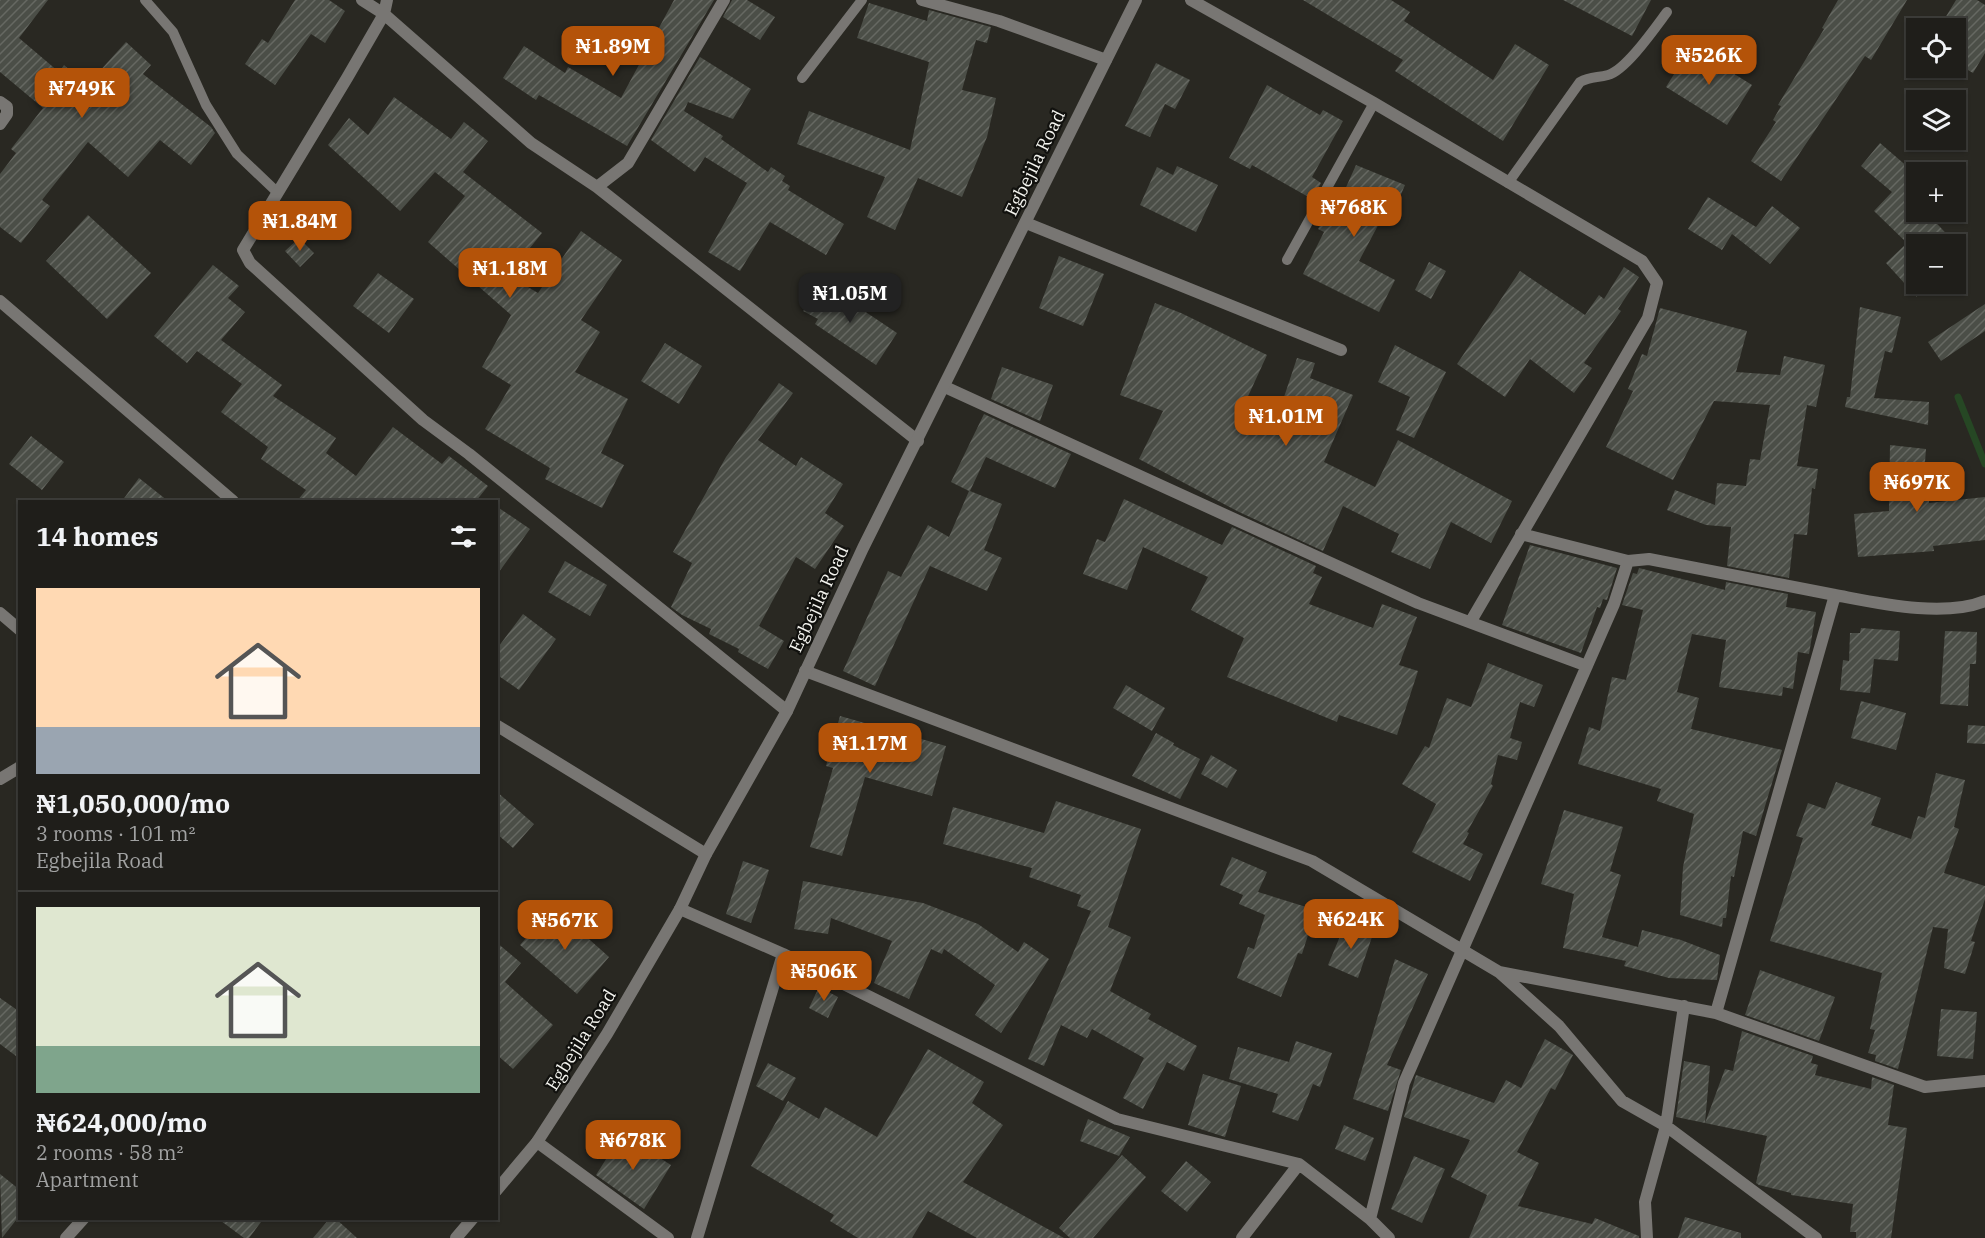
<!DOCTYPE html>
<html lang="en">
<head>
<meta charset="utf-8">
<style>
	body { margin:0; font-family:"IBM Plex Serif",serif; background:#272723; color:#f1f3f6; height:100vh; display:flex; flex-direction:column; font-size:22px; white-space:nowrap }
	* { box-sizing:border-box; margin:0 }
	p { font-size:20px; color:#a1a2a2 }
	.icon { flex:none; width:33px; height:33px; fill:none; stroke:currentColor; stroke-width:2; stroke-linecap:round; stroke-linejoin:round }
	.map { position:relative; flex:1; overflow:hidden }
	.panel { position:absolute; left:18px; top:500px; width:480px; height:720px; display:flex; flex-direction:column; background:#1f1e1a; border-radius:0px; box-shadow:0 2px 4px #0004,0 0 0 2px #3c3c39 }
	.panel>* { flex:none }
	.fabs { position:absolute; left:1906px; top:18px; display:grid; gap:12px }
	.fabs a { display:grid; place-items:center; width:60px; height:60px; border-radius:0px; background:#1f1e1a; box-shadow:0 2px 4px #0004,0 0 0 2px #3c3c39; font-size:30px }
	.price { position:absolute; translate:-50% -51px; padding:0 14px; border-radius:12px; background:#b45309; color:#fff; font-size:20px; line-height:39px; filter:drop-shadow(0 2px 3px #0008) }
	.price::after { content:''; position:absolute; left:50%; top:36px; width:18px; height:14px; margin-left:-9px; background:inherit; clip-path:polygon(0 0,100% 0,50% 100%) }
	.price.selected { background:#222; color:#fff }
	ul { padding:0; list-style:none }
	li { display:grid; align-content:center; gap:12px; height:318px; padding:0 18px }
	li+li { border-top:2px solid #3c3c39 }
	li span { display:grid; place-items:center; height:186px; border-radius:0px; color:#555 }
	li>.icon { margin-inline-start:auto }
	span .icon { width:108px; height:108px; fill:#fffc; stroke-width:1 }
	li b { font-size:26px }
	h2 { display:flex; justify-content:space-between; align-items:center; height:72px; padding:0 18px; font-size:26px }
	.map>svg:first-child { display:block }
</style>
</head>
<body>
<div class="map">
<svg width="1985" height="1238" viewBox="0 0 1985 1238">
	<defs>
		<pattern id="building-hatch" width="6" height="6" patternUnits="userSpaceOnUse" patternTransform="scale(1.5)"><rect width="6" height="6" fill="#4b4e47"/><path d="M-1 1l2-2M0 6l6-6M5 7l2-2" fill="none" stroke="#666862"/></pattern>
	</defs>
	<rect width="100%" height="100%" fill="#292822"/>
	<g fill="none" stroke-linecap="round" stroke-linejoin="round">
		<path stroke="#264724" stroke-width="7" d="M1958 397 1985 464"/>
	</g>
	<path fill="url(#building-hatch)" d="M0 0H48L19 38 59 72 64 65 87 85 126 42 151 65 143 74 211 127 215 133 191 165 160 140 128 177 88 142 42 200 50 206 21 243 0 227V174L16 153 11 149 43 108 0 72Z
		M295 0H329L345 11 325 43 311 34 275 85 245 64 262 39 268 43Z
		M674 0H714L627 146 539 95 536 100 503 78 524 46 565 73 568 67 621 98Z
		M732 0H747L775 17 760 40 723 17Z
		M1303 0H1391L1410 12 1404 21 1493 80 1515 44 1549 65 1503 141 1395 71 1403 60Z
		M1563 0H1651L1632 36Z
		M1838 0H1907L1871 60 1865 56 1781 181 1751 161 1776 122 1773 120 1781 106 1778 105 1824 29 1822 28Z
		M1956 0H1977L1985 5V53L1973 73 1956 63V28H1939Z
		M869 3 927 21 929 10 991 27 987 43 976 40 962 90 996 98 987 137 962 197 918 178 895 230 867 217 885 177 797 144 809 111 910 150 929 62 857 38Z
		M1691 47 1752 85 1727 125 1666 87Z
		M700 57 751 89 733 119 688 102 684 111 723 136 721 139 768 172 771 167 785 176 782 181 790 186 788 190 844 224 826 255 770 222 740 271 708 252 747 183 705 157 695 172 651 140Z
		M1156 63 1190 80 1175 109 1165 104 1150 137 1125 126Z
		M1267 85 1320 115 1323 110 1343 121 1312 177 1321 183 1312 199 1252 165 1250 169 1229 158Z
		M394 97 451 139 464 122 488 141 463 172 542 233 508 275 538 293 581 231 622 260 581 320 600 332 575 372 628 399 601 453 624 465 602 508 545 479 550 468 485 429 511 385 482 367 511 315 428 242 465 196 435 172 400 211 328 145 349 118 368 135Z
		M1880 143 1917 175V212H1926L1956 244H1917V297L1886 263 1907 243 1874 211 1892 192 1861 166Z
		M1356 165 1405 185 1396 206 1390 203 1359 261 1395 280 1379 312 1303 274 1324 232 1318 229 1329 208 1325 206 1335 190 1343 194Z
		M1177 166 1218 185 1196 232 1140 205 1157 167 1173 175Z
		M1708 197 1756 227 1772 206 1800 228 1770 264 1732 234 1722 250 1688 229Z
		M88 215 151 273 107 319 46 261Z
		M299 238 314 253 300 267 285 251Z
		M1059 256 1104 274 1083 326 1039 308Z
		M1429 262 1446 271 1431 299 1415 290Z
		M213 265 239 286 228 298 245 312 221 340 282 385 273 396 336 438 326 453 356 476 393 427 442 464 449 456 488 486 476 501H297L306 490 261 459 268 447 221 412 242 384 197 351 187 363 154 336Z
		M1624 267 1639 277 1618 309 1621 311 1584 363 1592 368 1574 393 1530 359 1505 397 1457 364 1520 271 1585 315 1599 295 1604 299Z
		M378 273 414 299 389 333 353 306Z
		M821 282 897 333 876 365 815 324 818 319 803 311Z
		M1155 303 1181 313 1267 355 1244 405 1277 418 1297 358 1315 363 1310 378 1353 395 1324 462 1375 487 1398 440 1512 501 1491 543 1451 522 1430 569 1391 552 1399 534 1343 506 1323 551 1239 512 1139 459 1163 411 1120 395Z
		M1985 304V331L1941 361 1928 342Z
		M1860 307 1901 317 1892 353 1885 351 1874 398 1929 402 1928 425 1845 407 1847 397H1850Z
		M1660 308 1747 331 1736 372 1780 375 1784 356 1825 365 1816 407 1807 405 1797 466 1818 469 1815 489 1812 488 1807 535 1794 534 1789 578 1727 566 1731 527 1706 525 1667 510 1675 490 1715 505 1717 483 1746 486 1750 459 1760 460 1770 405 1714 401 1673 480 1606 447 1633 391 1628 389 1642 354 1647 356Z
		M665 343 702 366 679 404 641 381Z
		M1395 345 1446 372 1414 438 1396 430 1410 397 1378 382Z
		M1002 367 1053 385 1040 421 991 399Z
		M779 383 793 393 758 440 796 466 801 457 843 484 825 513 844 526 815 569 796 557 759 626 784 641 768 669 738 652 739 649 709 634 711 629 682 615 671 607 692 563 673 552 726 457Z
		M984 414 1071 454 1055 488 986 457 970 491 1002 504 984 550 1002 558 987 591 930 566 875 686 843 671 888 571 901 577 928 525 949 537 969 491 951 482Z
		M31 436 64 462 42 490 9 464Z
		M1890 445 1926 449 1925 462H1930L1929 503 1985 497V540L1933 546 1934 551 1858 557 1854 514 1889 511Z
		M139 478 168 501H122Z
		M1124 499 1222 545 1232 527 1316 566 1313 573 1322 577 1309 604 1373 628 1382 604 1417 617 1399 665 1418 671 1397 735 1339 715 1337 722 1227 677 1244 638 1191 610 1208 577 1143 547 1127 590 1083 574 1097 539 1105 542Z
		M496 506 530 529 496 576Z
		M1530 545 1617 568 1607 600 1603 599 1600 608 1597 607 1581 653 1502 625Z
		M565 561 607 585 590 616 548 592Z
		M1639 568 1725 590 1726 582 1788 594 1786 607 1816 612 1809 654 1798 652 1793 689 1783 687 1782 696 1719 687 1726 640 1692 634 1677 692 1699 698 1691 729 1782 750 1756 836 1743 831 1734 877 1731 876 1726 918H1723L1722 927 1680 915 1683 867 1694 814 1657 801 1661 789 1578 764 1589 727 1600 731 1612 677 1626 680 1643 610 1622 605 1633 573 1637 574Z
		M523 614 556 639 519 690 496 674V650Z
		M1861 628 1900 631 1898 661 1874 659 1870 693 1840 690 1843 660 1849 661 1850 633H1860Z
		M1945 631 1977 632 1976 664H1970L1968 706 1940 704Z
		M1488 663 1543 685 1534 707 1520 702 1510 738 1522 742 1517 760 1498 755 1491 784 1493 786 1467 832 1469 833 1463 844 1483 854 1470 881 1412 852 1436 804 1402 784 1425 746 1429 748 1447 698 1471 707Z
		M1126 685 1165 708 1152 731 1113 708Z
		M1861 701 1906 713 1896 750 1851 738Z
		M840 716 946 746 932 796 865 777 842 856 810 847 833 768 826 766Z
		M1968 725 1985 726V744L1967 743Z
		M1156 733 1174 743 1173 745 1200 759 1180 799 1132 776Z
		M1211 755 1237 770 1227 788 1201 774Z
		M1936 773 1965 780 1954 827 1959 829 1944 873 1985 886V899L1971 941 1975 942 1965 974 1944 968 1948 929 1933 927 1898 1069 1875 1061 1876 1055 1868 1053 1875 1030 1870 1029 1882 973 1770 941 1803 838 1796 836 1808 803 1825 809 1836 782 1881 798 1871 825 1911 839 1918 816 1925 818Z
		M496 791 534 824 513 848 496 833Z
		M1056 801 1141 829 1108 927 1131 937 1110 991 1151 1014 1148 1019 1197 1046 1184 1071 1167 1062 1143 1109 1123 1098 1144 1058 1092 1029 1087 1038 1061 1025 1044 1066 1028 1059 1091 911 1077 906 1081 895 1029 877 1032 868 943 844 953 807 1044 833Z
		M1564 810 1623 827 1610 871 1621 875 1602 937 1638 947 1642 930 1681 940 1720 955 1717 980 1669 978 1624 966 1626 961 1563 948 1574 894 1541 884Z
		M1232 857 1267 872 1258 892 1316 910 1302 954 1298 953 1281 997 1237 978 1248 947 1254 949 1265 915 1239 904 1243 895 1220 885Z
		M743 861 769 870 751 923 726 914Z
		M803 881 923 903 978 924 1018 952 1024 942 1049 959 1001 1033 975 1015 995 985 944 949 942 954 931 949 909 999 874 983 892 941 831 918 828 934 794 929Z
		M553 907 609 957 577 994 520 945Z
		M1346 922 1373 934 1358 978 1328 965Z
		M496 942 521 963 505 982 553 1025 513 1069 496 1054Z
		M1395 959 1428 974 1387 1065 1401 1070 1388 1111 1353 1099Z
		M1760 970 1835 997 1819 1041 1745 1015Z
		M819 987 838 997 828 1018 809 1008Z
		M0 998 20 1012V1059L0 1044Z
		M1941 1009 1977 1012 1973 1059 1937 1056Z
		M1742 1031 1813 1056 1811 1063 1818 1065 1815 1075 1871 1089 1872 1077 1894 1085 1888 1125 1907 1128 1891 1238H1856V1232H1850L1853 1204 1791 1195V1193L1759 1185 1756 1183 1767 1136 1705 1123 1725 1069 1733 1071Z
		M1545 1039 1573 1055 1555 1090 1551 1088 1517 1152 1539 1163 1518 1206 1592 1224 1595 1218 1639 1236V1238H1469L1487 1195 1451 1177 1470 1140 1404 1117 1416 1075 1494 1103 1506 1080 1521 1088Z
		M1296 1041 1332 1053 1320 1087 1313 1084 1298 1121 1272 1112 1278 1094 1229 1079 1238 1047 1289 1062Z
		M928 1049 984 1082 972 1103 1003 1125 963 1182 1064 1238H977L928 1211 912 1238H858L830 1221 834 1215 751 1166 788 1101 819 1119 825 1107 877 1137Z
		M1684 1061 1710 1066 1705 1123 1676 1117Z
		M768 1063 796 1078 783 1101 756 1086Z
		M1203 1074 1241 1086 1225 1137 1188 1125Z
		M1088 1119 1130 1137 1119 1156 1080 1141Z
		M1344 1125 1374 1138 1365 1161 1335 1149Z
		M622 1134 671 1165 644 1209 596 1175Z
		M1122 1155 1146 1177 1093 1238H1070L1059 1228Z
		M1414 1156 1445 1169 1422 1223 1391 1209Z
		M1186 1161 1211 1182 1187 1212 1161 1191Z
		M0 1174 20 1190V1215L2 1238Z
		M1685 1217 1741 1233V1238H1678Z
		M217 1218H264L249 1238H244Z
		M330 1218H335L357 1238H313Z"/>
	<g fill="none" stroke-linecap="round" stroke-linejoin="round">
		<path stroke="#787673" stroke-width="10" d="M145 0 173 32 206 105 237 154 278 193
			M802 78 862 0
			M1508 183 1580 82C1590 76 1597 78 1608 75 1626 70 1655 28 1667 12
			M1287 260 1374 103"/>
		<path stroke="#787673" stroke-width="12" d="M362 0 384 14 531 143 597 187 918 441
			M387 0 384 14 347 78 243 250 250 263 423 420 469 454 787 711
			M922 0 999 21 1106 60
			M1191 0 1374 103 1642 261 1657 283 1648 318 1471 621
			M0 102 7 107V114L0 124
			M597 187 628 163 724 0
			M1026 223 1341 350
			M0 301 233 501
			M945 387 1418 603 1587 666
			M1521 534 1628 561
			M0 613 20 630
			M805 671 1312 861 1499 972 1716 1013 1925 1087 1985 1081
			M496 725 706 854
			M0 779 20 767
			M680 909 783 954 1117 1119 1299 1164 1370 1219 1389 1238
			M1499 972 1559 1026 1622 1101 1666 1126 1816 1238
			M1716 1013 1835 595C1878 603 1943 618 1985 601
			M537 1142 668 1238
			M1370 1219 1404 1083 1614 604 1628 561 1649 559 1835 595
			M66 1238 84 1218
			M697 1238 783 954
			M1242 1238 1299 1164
			M1647 1238 1645 1202 1666 1126 1684 1006"/>
		<path stroke="#787673" stroke-width="12" d="M496 1191 537 1142 607 1034 680 909 706 854 787 711 863 548 1136 0
			M456 1238 473 1218"/>
	</g>
	<g text-anchor="middle" stroke-width="4.5" stroke-linejoin="round" paint-order="stroke">
		<g font-size="18" fill="#f4f4ef" stroke="#11110e">
			<text transform="translate(1035 163) rotate(-64)" y="6">Egbejila Road</text>
			<text transform="translate(819 599) rotate(-65)" y="6">Egbejila Road</text>
			<text transform="translate(581 1040) rotate(-58)" y="6">Egbejila Road</text>
		</g>
	</g>
</svg>
<div class="fabs">
<a><svg class="icon" aria-label="locate" viewBox="0 0 24 24"><circle cx="12" cy="12" r="6"/><path d="M12 2v4M12 18v4M2 12h4M18 12h4"/></svg></a>
<a><svg class="icon" aria-label="layers" viewBox="0 0 24 24"><path d="M12 4l9 5-9 5-9-5zM3 14l9 5 9-5"/></svg></a>
<a>+</a>
<a>−</a>
</div>
<b class="price" style="left:613px;top:77px">₦1.89M</b>
<b class="price" style="left:1709px;top:86px">₦526K</b>
<b class="price" style="left:82px;top:119px">₦749K</b>
<b class="price" style="left:1354px;top:238px">₦768K</b>
<b class="price" style="left:300px;top:252px">₦1.84M</b>
<b class="price" style="left:510px;top:299px">₦1.18M</b>
<b class="price selected" style="left:850px;top:324px">₦1.05M</b>
<b class="price" style="left:1286px;top:447px">₦1.01M</b>
<b class="price" style="left:1917px;top:513px">₦697K</b>
<b class="price" style="left:870px;top:774px">₦1.17M</b>
<b class="price" style="left:1351px;top:950px">₦624K</b>
<b class="price" style="left:565px;top:951px">₦567K</b>
<b class="price" style="left:824px;top:1002px">₦506K</b>
<b class="price" style="left:633px;top:1171px">₦678K</b>
<section class="panel">
<h2>14 homes<svg class="icon" aria-label="filters" viewBox="0 0 24 24"><path d="M4 7h16M4 17h16"/><circle cx="9" cy="7" r="2"/><circle cx="15" cy="17" r="2"/></svg></h2>
<ul>
<li><span style="background:linear-gradient(#ffd9b3 75%,#9aa5b1 0)"><svg class="icon" aria-label="home" viewBox="0 0 24 24"><path d="M3 11l9-7 9 7M6 9v11h12V9"/></svg></span><div><b>₦1,050,000/mo</b><p>3 rooms · 101 m²</p><p>Egbejila Road</p></div></li>
<li><span style="background:linear-gradient(#dfe7d0 75%,#7fa58c 0)"><svg class="icon" aria-label="home" viewBox="0 0 24 24"><path d="M3 11l9-7 9 7M6 9v11h12V9"/></svg></span><div><b>₦624,000/mo</b><p>2 rooms · 58 m²</p><p>Apartment</p></div></li>
</ul>
</section>
</div>
</body>
</html>
